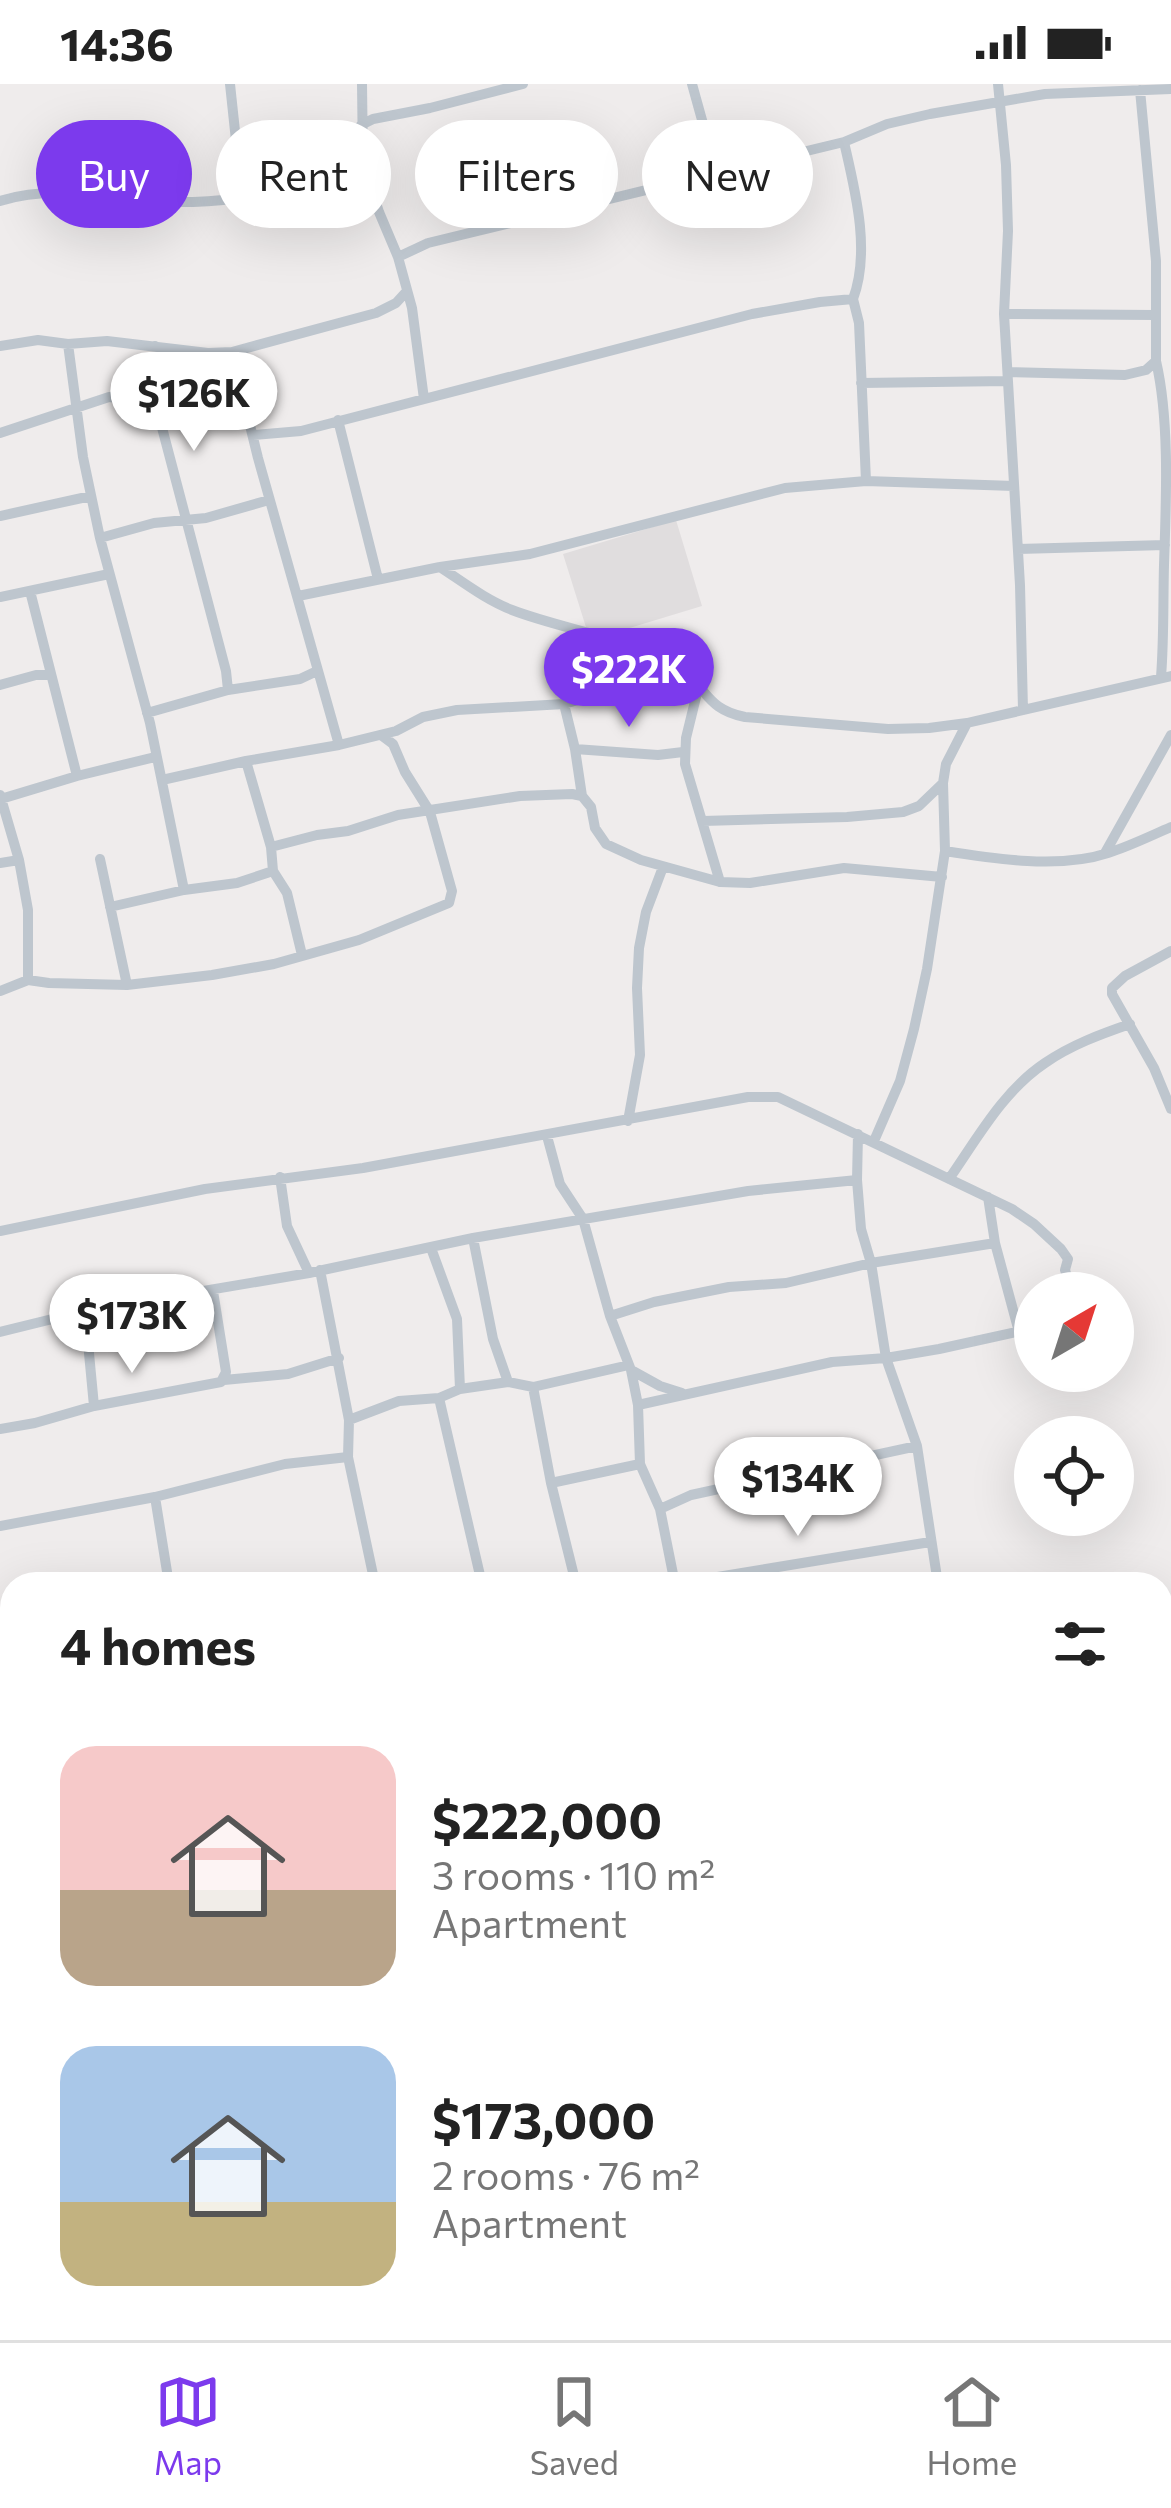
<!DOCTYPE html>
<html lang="en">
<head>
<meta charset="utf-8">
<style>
	body { margin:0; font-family:Commissioner,sans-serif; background:#f6f6f6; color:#222; height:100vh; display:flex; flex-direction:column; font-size:45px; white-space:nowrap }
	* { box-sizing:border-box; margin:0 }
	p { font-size:39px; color:#767676 }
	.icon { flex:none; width:66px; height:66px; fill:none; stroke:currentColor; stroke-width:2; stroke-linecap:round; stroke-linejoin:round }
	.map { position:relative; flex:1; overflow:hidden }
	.drawer { position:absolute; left:0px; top:1488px; width:1173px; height:768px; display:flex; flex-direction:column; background:#fff; border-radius:36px 36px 0 0; box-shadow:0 12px 48px #0002 }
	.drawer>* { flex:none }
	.top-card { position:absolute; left:36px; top:36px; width:1101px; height:108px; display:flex; gap:24px }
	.needle { width:78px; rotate:39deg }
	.fabs { position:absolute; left:1014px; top:1188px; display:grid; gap:24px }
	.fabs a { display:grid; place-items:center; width:120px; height:120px; border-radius:50%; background:#fff; box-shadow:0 12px 48px #0002; font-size:60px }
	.price { position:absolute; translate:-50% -102px; padding:0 27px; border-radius:42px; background:#fff; color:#222; font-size:39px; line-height:78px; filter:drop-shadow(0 3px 6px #0008) }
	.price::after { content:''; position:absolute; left:50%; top:72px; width:36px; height:27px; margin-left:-18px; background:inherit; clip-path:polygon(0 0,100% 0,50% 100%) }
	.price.active { background:#7c3aed; color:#fff }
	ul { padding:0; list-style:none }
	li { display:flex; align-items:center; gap:36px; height:300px; padding:0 60px }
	li span { display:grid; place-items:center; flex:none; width:336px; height:240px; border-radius:36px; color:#555 }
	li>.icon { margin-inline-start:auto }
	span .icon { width:144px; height:144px; fill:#fffc; stroke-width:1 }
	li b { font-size:51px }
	h2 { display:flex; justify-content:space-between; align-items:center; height:144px; padding:0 60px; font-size:51px }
	.tag { padding:0 42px; border-radius:54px; background:#fff; box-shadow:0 12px 48px #0002; font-size:42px; line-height:108px }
	.tag.active { background:#7c3aed; color:#fff }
	.status { display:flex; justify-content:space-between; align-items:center; height:84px; padding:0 60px; background:#fff; direction:ltr }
	.status svg { height:33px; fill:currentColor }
	.tabs { display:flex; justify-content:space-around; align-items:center; height:168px; border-top:3px solid #e0e0e0; background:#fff; font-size:33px; color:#767676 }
	.tabs a { display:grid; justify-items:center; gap:6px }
	.tabs .active { color:#7c3aed }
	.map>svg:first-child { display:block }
</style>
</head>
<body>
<div class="status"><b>14:36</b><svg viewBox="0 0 49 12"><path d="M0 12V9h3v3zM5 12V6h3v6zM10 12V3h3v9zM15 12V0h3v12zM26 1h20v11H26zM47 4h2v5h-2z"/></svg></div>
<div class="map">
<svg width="1171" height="2256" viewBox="0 0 1171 2256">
	<defs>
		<pattern id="forest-crowns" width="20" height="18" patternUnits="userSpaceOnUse" patternTransform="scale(3)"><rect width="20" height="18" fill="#bbecd1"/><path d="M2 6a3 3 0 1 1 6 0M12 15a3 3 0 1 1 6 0" fill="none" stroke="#a2ccb6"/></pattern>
	</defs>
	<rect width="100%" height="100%" fill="#efecec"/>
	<path fill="#e0ddde" d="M676 436 702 522 590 556 563 470Z
		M1171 1538V1657L1161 1664V1545Z"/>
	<path fill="url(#forest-crowns)" d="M0 1945 12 1946V2023L0 2020Z"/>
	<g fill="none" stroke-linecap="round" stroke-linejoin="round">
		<path stroke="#bec6ce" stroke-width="10" d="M230 0 242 113
			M362 0 363 79 379 128 398 173 412 224 424 315
			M692 0 717 90
			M998 0 1006 81 1008 147 1004 230 1020 501 1023 626
			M361 41 373 35 430 24 523 0
			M0 117C63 97 129 120 193 118 252 117 308 99 363 79
			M398 173 428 159 815 65 844 58 887 40 930 30 1045 10 1171 5
			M853 215 859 239 866 397
			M1004 230 1155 231
			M68 260 83 373 100 454 150 639 184 806
			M0 262 38 256 68 260 107 257 208 269 232 268 376 229 396 219 406 208
			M155 262V317L226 587 228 606
			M232 268 258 374 339 661
			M1156 277C1170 337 1166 419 1164 481 1163 518 1164 555 1161 593
			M1008 288 1125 291 1146 286 1156 277V177L1140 6
			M861 299 1008 297
			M338 336 378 495
			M0 349 109 313 155 317
			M253 351 301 347 752 230 820 218 853 215C871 167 855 106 844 58
			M0 432 91 412
			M100 454 154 439 206 434 269 416
			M1018 465 1165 461
			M440 483C463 498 486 516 512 526 567 547 629 553 679 585 708 603 705 625 745 633L888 645 929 644 967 639 1171 592
			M30 507 77 692
			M298 512 440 483 530 470 785 404 866 397 1014 402
			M0 513 109 490
			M0 601 36 591H49
			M698 605 686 654 685 680 720 798
			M564 620 575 665 582 712
			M147 629 228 606 300 595 317 587
			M575 665 658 671 683 668
			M246 677 271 763
			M162 696 246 677 339 661 396 647 423 633 457 626 564 620 681 586
			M0 711 19 776 28 826V896
			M1 715 77 692 155 673
			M703 737 847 733 903 728 919 722 943 699
			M945 767C995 775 1060 785 1108 769 1130 762 1150 752 1171 743
			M1105 769 1171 651
			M100 775 127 901
			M0 779 19 776
			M110 823 184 806 237 799 273 787
			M1171 867 1125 892 1112 904V910L1154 984 1171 1025
			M302 871 287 809 273 787 271 763 317 751 348 747 398 731 520 712 572 710 582 712 591 723 595 744 606 760 641 776 720 798 750 799 844 784 942 793
			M0 907 28 896 49 899 127 901 212 891 274 880 359 856 449 819 452 807 430 728 405 688 393 660 381 651
			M628 1037 640 971 637 904 639 864 646 828 663 783
			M858 1050 857 1096 861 1145 871 1179 886 1274 917 1362 938 1500
			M547 1052 560 1100 583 1135 610 1232 631 1286 638 1321 640 1380 660 1425 675 1500
			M874 1057 900 997 914 945 927 885 945 767 943 699 946 680 967 639
			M280 1093 287 1142 309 1189
			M949 1095C977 1055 1003 1007 1045 979 1071 961 1101 950 1130 940
			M988 1113 995 1159 1019 1248
			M0 1147 205 1105 363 1084 748 1013H778L1012 1125 1034 1140 1061 1165 1068 1175 1065 1186 1072 1209
			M473 1154 493 1255 508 1298
			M431 1164 457 1235 460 1305
			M320 1186 349 1336 348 1373 375 1500
			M85 1227 94 1322
			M610 1232 654 1218 729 1203 786 1199 871 1179 995 1159
			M0 1248 85 1227 309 1189 473 1154 748 1107 857 1096
			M631 1286 660 1302 682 1309
			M224 1296 288 1290 339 1274
			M533 1303 551 1399 576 1500
			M439 1314 482 1500
			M638 1321 832 1278 886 1274 939 1265 1035 1244
			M349 1336 399 1317 439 1314 460 1305 508 1298 533 1303 629 1281
			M0 1345 35 1339 94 1322 221 1298 226 1288 213 1207
			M551 1399 640 1380
			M155 1413 169 1500
			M660 1425 691 1411 917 1362
			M0 1442 155 1413 285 1380 348 1373
			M675 1500 930 1458
			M1161 1683 1171 1665
			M1161 1830 1171 1824
			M0 1870 12 1868
			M0 2027 12 2029
			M1161 2061 1167 2011
			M0 2111H12
			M1161 2233 1171 2229
			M316 2244 328 2256
			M837 2244 842 2256
			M1099 2256 1133 2244"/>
		<path stroke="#bec6ce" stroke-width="14" d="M0 1603 12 1670
			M0 1744 12 1742
			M1161 1838 1171 1853
			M46 2256 48 2244"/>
	</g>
</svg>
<div class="fabs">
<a><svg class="needle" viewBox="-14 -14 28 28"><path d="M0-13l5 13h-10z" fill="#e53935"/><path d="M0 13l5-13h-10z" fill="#767676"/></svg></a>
<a><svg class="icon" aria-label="locate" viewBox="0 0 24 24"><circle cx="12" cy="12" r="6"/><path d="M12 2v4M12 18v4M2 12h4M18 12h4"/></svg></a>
</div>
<b class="price" style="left:194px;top:370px">$126K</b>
<b class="price active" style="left:629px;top:646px">$222K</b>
<b class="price" style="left:132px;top:1292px">$173K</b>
<b class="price" style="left:798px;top:1455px">$134K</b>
<div class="top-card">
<a class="tag active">Buy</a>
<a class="tag">Rent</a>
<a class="tag">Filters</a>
<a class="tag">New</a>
</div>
<section class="drawer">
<h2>4 homes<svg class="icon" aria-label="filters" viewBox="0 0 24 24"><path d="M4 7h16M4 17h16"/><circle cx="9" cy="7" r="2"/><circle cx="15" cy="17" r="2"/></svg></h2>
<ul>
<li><span style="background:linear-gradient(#f6c9c9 60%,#b9a48a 0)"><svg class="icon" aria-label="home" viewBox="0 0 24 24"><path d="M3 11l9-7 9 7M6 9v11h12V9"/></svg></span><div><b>$222,000</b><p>3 rooms · 110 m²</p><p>Apartment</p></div></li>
<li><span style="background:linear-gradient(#a9c7e8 65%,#c2b280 0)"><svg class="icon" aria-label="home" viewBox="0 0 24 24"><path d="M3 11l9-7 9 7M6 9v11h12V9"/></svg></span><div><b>$173,000</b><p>2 rooms · 76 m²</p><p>Apartment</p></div></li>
</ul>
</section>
</div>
<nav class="tabs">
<a class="active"><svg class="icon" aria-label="map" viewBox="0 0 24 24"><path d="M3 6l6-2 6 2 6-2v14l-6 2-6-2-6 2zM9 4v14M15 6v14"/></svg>Map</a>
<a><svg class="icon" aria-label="saved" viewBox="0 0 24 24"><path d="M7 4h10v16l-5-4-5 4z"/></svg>Saved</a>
<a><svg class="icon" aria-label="home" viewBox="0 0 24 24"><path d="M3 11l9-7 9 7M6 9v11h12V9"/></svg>Home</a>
</nav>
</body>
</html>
